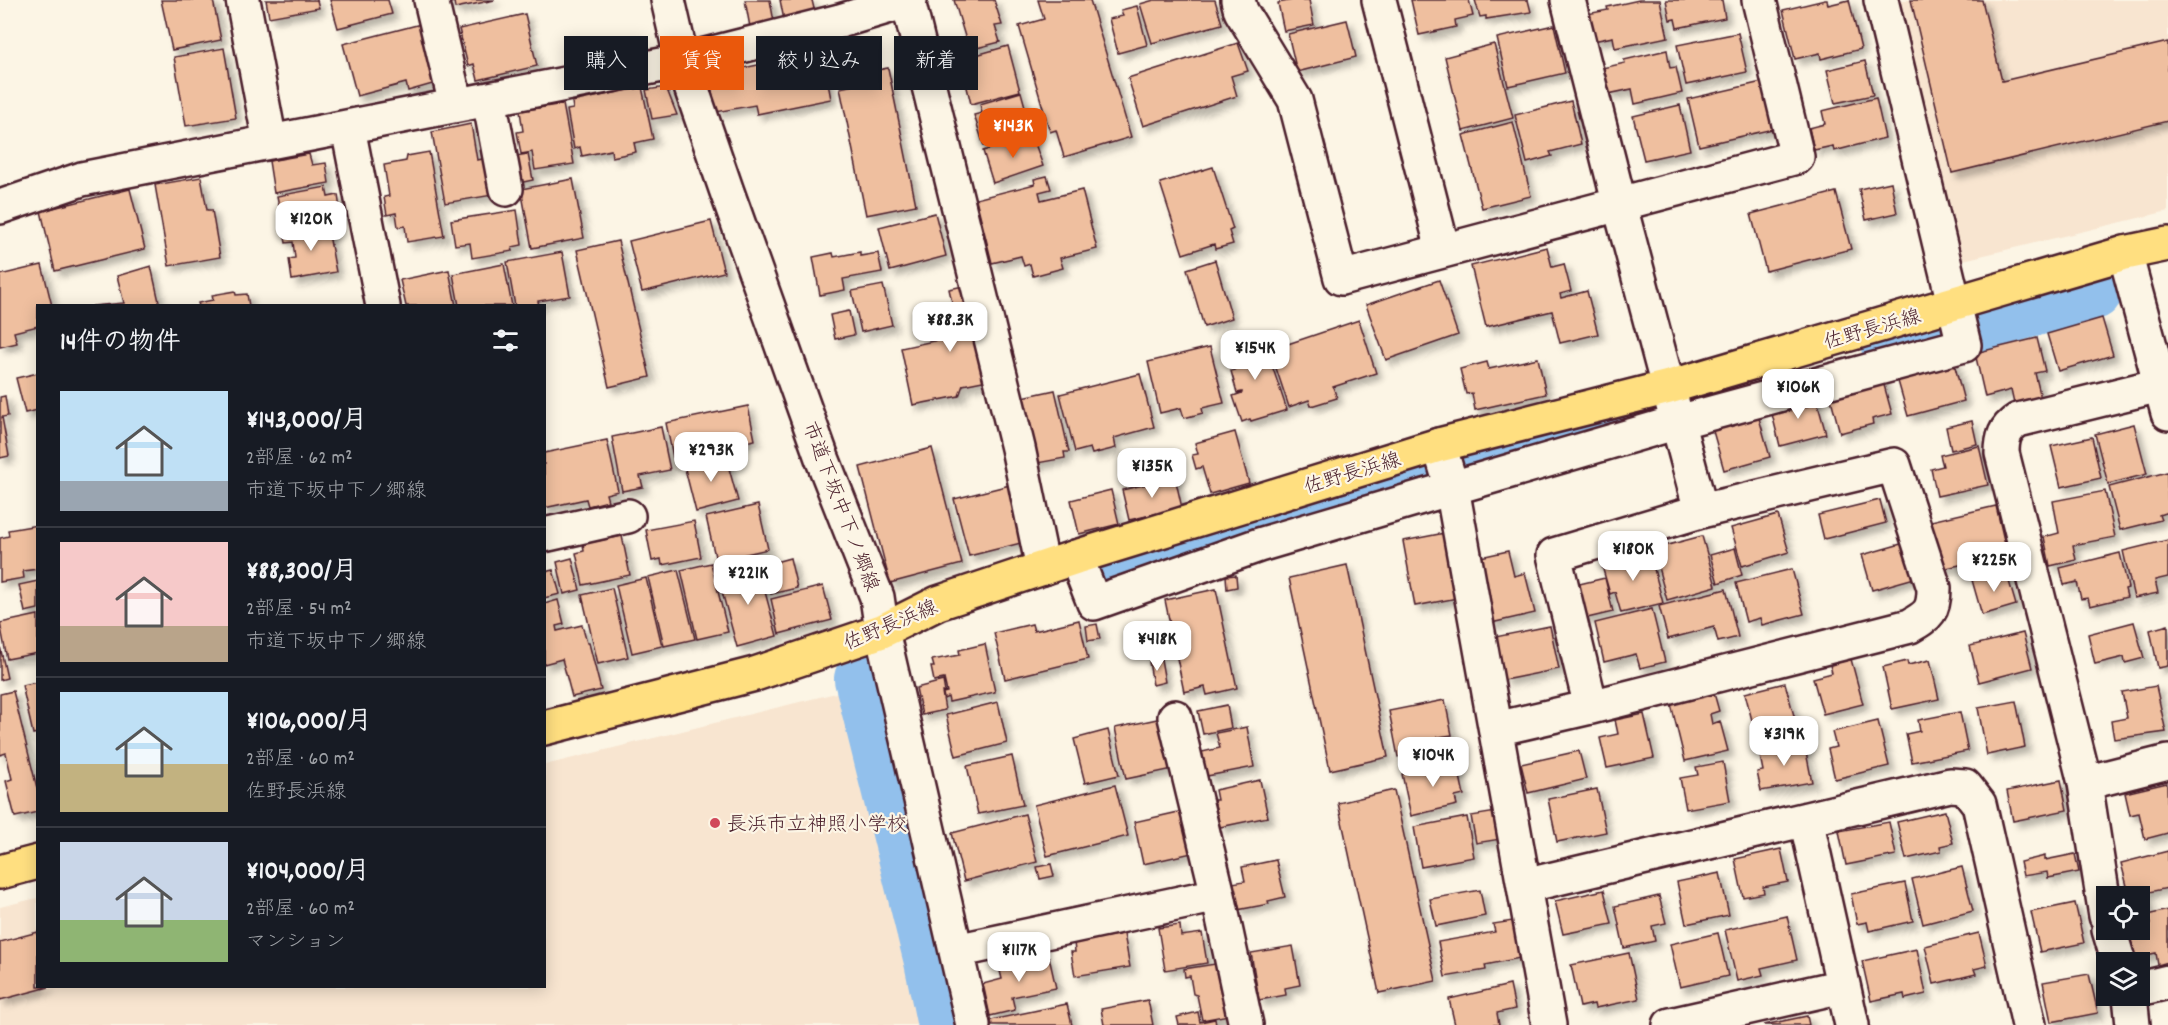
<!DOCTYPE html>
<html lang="ja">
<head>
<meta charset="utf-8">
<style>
	body { margin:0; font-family:Dekko,"Klee One",sans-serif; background:#20242c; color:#f1f3f6; height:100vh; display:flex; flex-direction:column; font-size:22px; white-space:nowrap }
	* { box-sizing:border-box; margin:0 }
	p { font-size:20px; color:#9ea1a6 }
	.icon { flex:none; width:33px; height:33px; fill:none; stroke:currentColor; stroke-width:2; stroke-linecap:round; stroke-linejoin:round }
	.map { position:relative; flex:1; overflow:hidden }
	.sheet { position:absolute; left:36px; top:304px; width:510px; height:684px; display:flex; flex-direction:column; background:#171b24; border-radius:0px; box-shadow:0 3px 15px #0003 }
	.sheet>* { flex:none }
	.hud { position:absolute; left:564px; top:36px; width:570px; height:54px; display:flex; gap:12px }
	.fabs { position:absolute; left:2096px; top:886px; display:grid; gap:12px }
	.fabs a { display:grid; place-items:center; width:54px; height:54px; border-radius:0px; background:#171b24; box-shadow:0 3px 15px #0003; font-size:30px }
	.price { position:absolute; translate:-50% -51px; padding:0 14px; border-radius:12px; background:#fff; color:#222; font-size:20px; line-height:39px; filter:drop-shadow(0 2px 3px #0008) }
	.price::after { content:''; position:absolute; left:50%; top:36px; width:18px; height:14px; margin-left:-9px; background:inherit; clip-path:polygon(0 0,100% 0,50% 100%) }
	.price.active { background:#ea580c; color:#fff }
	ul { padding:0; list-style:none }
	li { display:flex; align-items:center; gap:18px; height:150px; padding:0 24px }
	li+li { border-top:2px solid #363941 }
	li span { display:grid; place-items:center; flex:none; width:168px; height:120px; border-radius:0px; color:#555 }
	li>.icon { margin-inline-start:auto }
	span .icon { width:72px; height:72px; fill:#fffc; stroke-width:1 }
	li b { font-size:26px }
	h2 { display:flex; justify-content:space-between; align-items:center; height:72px; padding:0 24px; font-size:26px }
	.chip { padding:0 21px; border-radius:0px; background:#171b24; box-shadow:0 3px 15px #0003; font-size:21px; line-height:54px }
	.chip.active { background:#ea580c; color:#fff }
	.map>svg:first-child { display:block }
</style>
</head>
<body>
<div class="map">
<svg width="2168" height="1025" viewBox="0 0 2168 1025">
	<defs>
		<filter id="shadow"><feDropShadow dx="5.5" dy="5.5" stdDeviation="3" flood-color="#0004"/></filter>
	</defs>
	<rect width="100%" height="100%" fill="#fcf5e5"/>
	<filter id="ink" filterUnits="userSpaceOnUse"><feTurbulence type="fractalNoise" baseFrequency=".0167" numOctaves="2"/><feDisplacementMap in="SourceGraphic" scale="12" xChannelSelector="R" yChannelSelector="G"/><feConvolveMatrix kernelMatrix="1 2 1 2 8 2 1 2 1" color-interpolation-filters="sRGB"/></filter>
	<g filter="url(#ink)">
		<path fill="#f8e5d0" d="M1889 0H2168V211L1951 263Z
			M848 690 902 881 935 1025H0V907L37 898 38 987H544L545 765Z"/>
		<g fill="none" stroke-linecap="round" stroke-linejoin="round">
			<path stroke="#92c0ec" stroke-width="60" d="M1891 346 2093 290
				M1100 575 1428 476 1636 417
				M864 679 934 961 947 1025"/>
		</g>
		<path fill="#efbf9f" stroke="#4a1f2b" stroke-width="1.5" filter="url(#shadow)" d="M161 0H213L221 40 172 50Z
			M266 0H317L319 8 269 17Z
			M330 0H388L392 14 338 28Z
			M444 0H495L455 8 454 2 445 4Z
			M745 0H770L774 22 750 27Z
			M780 0H812L815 13 784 20Z
			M954 0H994L1002 25 995 26 1000 42 969 50Z
			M1038 0H1090L1131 137 1064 157 1056 130 1050 132 1019 26 1044 19Z
			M1154 0H1215L1222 24 1152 43 1140 4Z
			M1293 0H1309L1314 25 1284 31 1278 3Z
			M1411 0H1469L1473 16 1455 20 1456 27 1419 35Z
			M1475 0H1528L1531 12 1486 19V16L1480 17Z
			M1639 0H1660L1668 37 1615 48 1613 37 1593 41 1587 14 1608 10 1607 7Z
			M1666 0H1722L1725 18 1677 28 1675 19 1670 20Z
			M1825 0H1827L1828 5 1849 0 1861 49 1821 59 1820 53 1795 59 1783 10Z
			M1911 0H1982L2002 81 2168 42V121L1952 173Z
			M1137 6 1147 45 1118 53 1109 19 1123 16 1121 10Z
			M525 14 537 66 478 80 474 64 468 66 459 29Z
			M1347 20 1356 57 1297 72 1288 34Z
			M421 24 436 83 408 91 406 83 357 96 343 44Z
			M1554 25 1565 73 1508 86 1497 38Z
			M1738 33 1747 72 1686 85 1677 45Z
			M1238 43 1248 71 1231 76 1237 96 1143 126 1128 78Z
			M1494 44 1513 118 1463 131 1445 57Z
			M1008 46 1020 91 971 104 964 75 973 72 969 57Z
			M224 48 236 118 186 126 174 57Z
			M1667 50 1670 68 1676 67 1682 93 1635 104 1632 89 1608 94 1602 68 1625 63 1624 60Z
			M792 58 794 68 824 62 831 99 757 114 755 105 716 112 709 75Z
			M1865 61 1873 95 1835 103 1827 70Z
			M888 68 916 205 866 215 840 88 854 85 852 75Z
			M1762 82 1773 129 1699 146 1688 99Z
			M642 87 653 139 634 143 636 152 612 157 611 150 582 156 580 147 574 149 567 110 573 109 572 102Z
			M666 87 677 115 652 119 646 90Z
			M1021 92 1032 132 984 146 974 115 982 113 980 104Z
			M1876 98 1885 138 1834 151 1833 146 1814 150 1809 128 1825 124 1822 111Z
			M1571 101 1581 144 1550 152 1552 156 1527 163 1515 115Z
			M563 104 574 164 535 170 532 152 521 154 517 132 523 131 520 111Z
			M1680 105 1690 150 1644 160 1633 116Z
			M1513 122 1531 196 1482 208 1463 135Z
			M471 124 477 160 493 157 499 194 445 203 432 132Z
			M1032 135 1043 166 993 183 983 151Z
			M429 152 444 236 407 242 405 226 398 227 396 213 387 215 384 197 389 196 384 165 406 161 407 156Z
			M309 154 312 165 326 163 329 183 274 193 269 161Z
			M528 154 533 180 514 184 509 157Z
			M1213 167 1233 229 1229 231 1233 244 1215 249 1214 244 1183 254 1160 183Z
			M1047 176 1051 189 1039 192 1041 200 1082 190 1097 249 1060 258 1063 268 1033 276 1030 264 1024 266 1021 256 992 263 976 199 1035 184 1034 179Z
			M201 177 207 210H212L220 257 169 266 155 185Z
			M573 179 584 238 532 248 521 189Z
			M1891 182 1897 213 1866 220 1859 189Z
			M326 187 328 197 338 195 341 216 283 226 277 196Z
			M130 189 145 249 55 271 41 211Z
			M1836 192 1851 249 1766 271 1751 214Z
			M517 210 522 245 512 247 513 251 472 258 470 243 455 245 451 220Z
			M935 213 946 256 890 271 879 227Z
			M711 221 724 272 642 292 629 241Z
			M327 224 336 272 292 280 289 259 295 258 293 242 286 243 284 231Z
			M618 241 650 377 609 387 577 250Z
			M1547 247 1552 267 1564 264 1571 291 1560 294 1561 298 1587 291 1598 334 1560 343 1552 311 1486 327 1471 266Z
			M562 252 570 296 538 301 539 306H515L507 262Z
			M860 252V256L878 253 882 272 843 279 845 290 820 295 813 257 833 253 834 257Z
			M1215 260 1232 318 1204 327 1187 269Z
			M504 264 512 306H459L453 274Z
			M42 265 52 306H38V326L14 332 17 343 0 347V275Z
			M151 266 160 306H92L124 303 117 276Z
			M449 270 456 306H406L400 280Z
			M1439 280 1458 335 1386 360 1366 305Z
			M973 284 993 379 963 385 959 396 913 405 901 348 938 340 933 316 954 311 949 289Z
			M883 285 892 325 861 332 852 291Z
			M235 291 236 295 247 294 249 306H199L198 303 213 300 212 295Z
			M849 311 854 335 835 339 830 315Z
			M2102 318 2113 355 2058 371 2047 334Z
			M1359 320 1376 373 1333 387 1337 398 1311 406 1309 400 1289 407 1270 350Z
			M1262 336 1287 410 1251 421 1250 419 1242 422 1233 396 1242 393V392L1237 393 1231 371 1235 370 1227 347Z
			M2037 338 2045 371 2035 373 2041 398 2014 404 2011 390 1985 397 1975 353Z
			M1210 347 1224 403 1202 408 1203 413 1184 418 1181 408 1160 413 1148 362Z
			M1538 358 1546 394 1475 410 1472 393 1466 394 1460 369 1487 362 1489 369Z
			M1953 359 1964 401 1908 416 1896 374Z
			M38 373V410L25 413 16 378Z
			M1140 374 1154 427 1114 438 1116 448 1092 454 1090 448 1075 452 1060 394Z
			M1881 374 1892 414 1872 419 1873 424 1840 433 1828 388Z
			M1055 390 1069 452H1064L1065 458 1032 464 1018 398Z
			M1815 394 1826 434 1780 446 1770 406Z
			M5 396 8 416 2 417 9 456 0 458V397Z
			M748 406 755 440 673 457 666 423Z
			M1757 411 1770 457 1724 470 1711 424Z
			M1972 421 1977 444 1951 450 1946 427Z
			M2134 424 2147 474 2108 484 2095 434Z
			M661 427 670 470 640 476 643 487 622 491 612 437Z
			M1235 432 1249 483 1210 494 1202 467 1196 469 1192 455 1198 454 1195 443Z
			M2092 437 2101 478 2061 487 2051 446Z
			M607 440 618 491 606 494 608 501 588 506 586 499 544 508V453Z
			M1979 446 1988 485 1937 496 1931 469 1943 466 1940 455Z
			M932 448 962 564 890 583 860 467Z
			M725 454 738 501 696 512 684 465Z
			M2167 472 2168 512 2159 515 2161 520 2120 530 2109 487Z
			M1175 477 1182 508 1129 520 1122 490Z
			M1010 485 1025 542 969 556 954 499Z
			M1111 490 1119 524 1079 534 1071 500Z
			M2105 491 2115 537 2073 545 2076 560 2050 566 2044 537 2059 533 2053 501Z
			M1880 500 1886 523 1824 539 1818 515Z
			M758 505 768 549 716 561 706 517Z
			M1996 506 2006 549 1984 555 1986 559 1942 569 1931 521Z
			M1778 515 1789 552 1742 566 1731 528Z
			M694 521 701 557 662 565 661 559 652 561 646 530Z
			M38 525V569L23 571 24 578 0 582V538L9 536 8 530Z
			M1450 532 1463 597 1415 606 1403 541Z
			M622 536 630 575 583 585 576 553 584 551 583 544Z
			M1702 536 1716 586 1667 600 1653 549Z
			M2168 540V577L2155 580 2158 593 2134 598 2123 551Z
			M1908 542 1918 577 1872 590 1862 555Z
			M1735 548 1742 575 1718 583 1710 555Z
			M1649 550 1663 603 1621 613 1615 592 1610 594 1602 566 1612 564 1611 560Z
			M1508 551 1514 576 1525 573 1535 613 1491 623 1476 558Z
			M2120 553 2128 588 2125 589 2127 597 2090 606 2088 598 2081 599 2077 582 2064 585 2060 568Z
			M572 558 580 590 564 594 557 562Z
			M790 558 797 588 771 594 764 565Z
			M711 563 728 632 697 639 681 570Z
			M1347 565 1388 757 1330 770 1289 578Z
			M758 566 777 636 737 647 718 577Z
			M1792 569 1804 614 1762 625 1760 618 1746 622 1736 583Z
			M553 570 560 594 544 598V572Z
			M678 570 695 639 664 646 648 577Z
			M2006 571 2016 605 1982 615 1972 580Z
			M1236 575 1237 587 1227 589 1226 576Z
			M646 578 662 646 632 653 616 585Z
			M1605 578 1613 612 1583 619 1575 585Z
			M38 581V609L25 612 19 585Z
			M823 586 832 620 779 634 771 599Z
			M612 588 628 657 598 664 582 595Z
			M1216 589 1237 688 1207 695 1205 687 1184 692 1165 600Z
			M1726 589 1738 637 1718 642 1714 627 1668 639 1659 606Z
			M558 600 564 624 556 626 557 631 582 625 587 643H589L601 690 572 697 562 659 544 664V604Z
			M1652 609 1665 662 1640 668 1636 654 1604 662 1595 623Z
			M38 615V653L7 659 0 623Z
			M1079 620 1088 659 1005 679 994 633 1032 624 1034 631Z
			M2134 622 2144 658 2125 663 2124 657 2095 664 2088 634Z
			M1097 624 1100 639 1088 641 1086 626Z
			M2168 625V666L2158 668 2150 630Z
			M1550 626 1559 669 1504 680 1495 637Z
			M2023 633 2032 668 1979 682 1970 646Z
			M985 644 995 692 949 702 948 697 944 699 943 693 947 692 944 679 934 681 931 667H934L932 660 960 655 959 650Z
			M0 646 7 678 0 680Z
			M1161 659 1165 682 1153 685 1149 662Z
			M1851 659 1863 704 1823 714 1813 678 1832 673 1830 665Z
			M1930 660 1939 699 1892 709 1883 667 1907 661 1908 665Z
			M943 681 945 692H942L945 710 922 715 916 688Z
			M38 682V733L33 734 22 685Z
			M1785 683 1799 734 1758 744 1745 693Z
			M2156 686 2166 732 2114 739 2111 721 2127 718 2122 692Z
			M13 691 38 792V812L15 817 6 781 12 779 6 753 0 755V694Z
			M1714 693 1719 711 1710 714 1712 724 1720 721 1728 751 1685 761 1671 704Z
			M1445 700 1452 735 1438 737 1441 749 1398 757 1389 711Z
			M2016 701 2025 747 1987 755 1978 708Z
			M998 702 1007 743 956 756 946 715Z
			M1227 705 1231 728 1203 734 1198 711Z
			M1960 712 1968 751 1912 762 1906 734 1920 731 1918 720Z
			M1644 714 1654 758 1607 768 1600 738 1618 734 1615 720Z
			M1162 718 1173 769 1126 779 1115 728Z
			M1878 721 1889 766 1835 779 1828 749 1836 747 1832 732Z
			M1247 727 1254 767 1207 776 1202 752 1220 748 1216 733Z
			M1108 730 1119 775 1085 783 1074 739Z
			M1804 742 1812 782 1761 791 1757 772 1763 771 1759 751Z
			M1579 751 1586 779 1528 793 1521 764Z
			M1012 756 1023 805 978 814 967 766Z
			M1457 762 1464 795 1455 797 1457 805 1411 816 1402 774Z
			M1723 762 1730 801 1686 809 1680 778 1698 775 1696 767Z
			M1260 780 1268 817 1220 827 1214 800H1217L1215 790Z
			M2061 780 2067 810 2013 821 2007 791Z
			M2167 783 2168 833 2145 839 2139 813 2130 815 2125 793Z
			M1115 785 1128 836 1047 856 1034 805Z
			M1597 789 1606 832 1557 842 1548 799Z
			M1394 790 1436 981 1379 993 1338 803Z
			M1183 811 1192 853 1143 864 1134 822Z
			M1945 811 1953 843 1940 846 1941 851 1906 859 1897 822Z
			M1496 812 1501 839 1476 843 1471 816Z
			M1025 814 1037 862 964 881 952 833Z
			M1467 817 1474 857 1421 867 1414 827Z
			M1889 822 1896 855 1846 865 1839 831Z
			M1781 849 1788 882 1763 887 1764 893 1743 897 1735 859Z
			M2168 851V888L2144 893 2148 910 2139 912V897H2120L2118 888 2127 886 2121 863Z
			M2075 854 2079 872 2048 878 2047 872 2023 876 2020 862 2045 856V860Z
			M1276 860 1285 897 1268 901 1269 904 1237 910 1232 883 1245 881 1242 867Z
			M1051 864 1054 876 1040 879 1037 867Z
			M1962 867 1973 911 1923 924 1912 879Z
			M1720 873 1729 915 1686 924 1677 882Z
			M1905 883 1913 921 1869 931 1867 922 1857 924 1851 894Z
			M1480 890 1485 916 1436 926 1430 899Z
			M1604 890 1612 924 1563 934 1555 901Z
			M1659 896 1666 923 1652 926 1655 941 1624 948 1615 906Z
			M2075 903 2084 943 2040 952 2031 912Z
			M2168 910V962L2158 965 2156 953 2131 958 2124 930H2139V927L2150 924 2147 915Z
			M1787 916 1797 960 1761 968 1763 975 1737 981 1725 930Z
			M1519 920 1525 957 1485 965 1486 970 1445 977 1438 942 1495 932 1493 924Z
			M1180 925 1181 936 1202 933 1207 963 1165 970 1158 928Z
			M38 932V987H49L0 1000V942Z
			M1718 933 1728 976 1680 987 1670 944Z
			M1979 933 1987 966 1974 969 1976 974 1934 984 1925 946Z
			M1124 934 1130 967 1075 976 1071 952H1075L1074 942Z
			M1293 946 1300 985 1285 988 1286 995 1259 1000 1251 953Z
			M1917 949 1926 994 1905 999 1904 994 1871 1001 1862 961Z
			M1629 953 1639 999 1595 1008 1594 1004 1580 1007 1571 965Z
			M1035 954 1036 960 1049 957 1056 988 1012 997 1015 1010 990 1016 983 984 1002 979 1000 971 1007 969 1005 961Z
			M1215 964 1220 989 1224 988 1229 1015 1202 1020 1197 995 1193 994 1190 976 1185 977 1184 969Z
			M2089 974 2098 1013 2051 1022 2043 982Z
			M1510 985 1515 1009 1497 1013 1499 1025H1455L1449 999Z
			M1148 1000 1153 1025H1104L1101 1009Z
			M1067 1004 1072 1025H992L991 1020Z
			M1198 1012 1200 1022 1215 1019 1216 1025H1179L1177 1017Z
			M1807 1016 1809 1025H1764Z"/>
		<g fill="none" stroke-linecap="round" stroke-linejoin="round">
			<g stroke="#4a1f2b" stroke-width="38">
				<path id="minor" d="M243 0 270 142
					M431 0 456 105
					M668 0 682 61 726 189 822 458 877 597 882 631 973 1025
					M1238 0 1241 11 1295 100 1341 278 1797 157 1759 0
					M1379 0 1443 250
					M1568 0 1620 206 1701 511
					M908 1 1018 448 1043 568
					M489 99 506 189
					M348 128 383 306
					M0 207 82 179 682 61 840 21 910 0
					M2125 253 2168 413
					M1439 445 1452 488 1549 1025
					M1894 465 1934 588C1934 611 1929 615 1910 626L1591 707 1554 555 1701 511Z
					M544 535 628 516
					M1076 557 1094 603 1259 545 1452 488 1678 422 1964 345 1881 0
					M1175 717 1218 895 1246 1025
					M1496 729 1591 707
					M2085 783 2168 762
					M1806 819 1852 1025
					M1524 886 1950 785 1965 786 1979 804 2029 1025
					M2106 916 2085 783 2002 453C2002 438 2005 428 2018 420L2168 383
					M2109 930 2119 963
					M956 951 1218 895
					M2139 989 2168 982
					M2130 996 2133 1025
					M1670 1025 1843 986"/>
			</g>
			<g stroke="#4a1f2b" stroke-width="38">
				<path id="major" d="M544 728 755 674 882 631 938 603 1076 557 1439 445 1669 387 2125 253 2168 244
					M0 872 38 862"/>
			</g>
			<use href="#minor" stroke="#fcf5e5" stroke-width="33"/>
			<use href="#major" stroke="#ffdf80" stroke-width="33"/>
		</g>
	</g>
	<circle fill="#d1495b" stroke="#fcf5e5" stroke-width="2" cx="715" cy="823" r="6"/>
	<g text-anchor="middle" stroke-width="4.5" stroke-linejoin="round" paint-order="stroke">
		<g font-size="20" fill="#4a1f2b" stroke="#fcf5e5">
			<text transform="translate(1872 328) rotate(-16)" y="7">佐野長浜線</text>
			<text transform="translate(1352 472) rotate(-17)" y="7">佐野長浜線</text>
			<text transform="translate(842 506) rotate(69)" y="7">市道下坂中下ノ郷線</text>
			<text transform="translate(890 624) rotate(-23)" y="7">佐野長浜線</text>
		</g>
		<g font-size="20" fill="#4a1f2b" stroke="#fcf5e5" text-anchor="start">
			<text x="727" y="830">長浜市立神照小学校</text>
		</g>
	</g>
</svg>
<div class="fabs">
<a><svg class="icon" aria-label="locate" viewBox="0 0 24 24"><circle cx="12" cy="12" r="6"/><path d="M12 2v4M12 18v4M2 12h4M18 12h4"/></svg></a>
<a><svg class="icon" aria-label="layers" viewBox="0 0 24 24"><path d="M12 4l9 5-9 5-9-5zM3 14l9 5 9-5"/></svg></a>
</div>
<b class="price active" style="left:1013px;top:159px">¥143K</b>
<b class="price" style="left:311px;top:252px">¥120K</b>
<b class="price" style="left:950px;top:353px">¥88.3K</b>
<b class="price" style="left:1255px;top:381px">¥154K</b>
<b class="price" style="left:1798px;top:420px">¥106K</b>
<b class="price" style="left:711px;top:483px">¥293K</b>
<b class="price" style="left:1152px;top:499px">¥135K</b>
<b class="price" style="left:1633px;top:582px">¥180K</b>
<b class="price" style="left:1994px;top:593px">¥225K</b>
<b class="price" style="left:748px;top:606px">¥221K</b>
<b class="price" style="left:1157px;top:672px">¥418K</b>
<b class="price" style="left:1784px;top:767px">¥319K</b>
<b class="price" style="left:1433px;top:788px">¥104K</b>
<b class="price" style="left:1019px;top:983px">¥117K</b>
<div class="hud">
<a class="chip">購入</a>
<a class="chip active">賃貸</a>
<a class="chip">絞り込み</a>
<a class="chip">新着</a>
</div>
<section class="sheet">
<h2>14件の物件<svg class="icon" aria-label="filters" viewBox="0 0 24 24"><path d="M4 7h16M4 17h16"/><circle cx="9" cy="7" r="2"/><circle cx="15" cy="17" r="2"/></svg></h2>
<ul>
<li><span style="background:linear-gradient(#bfe0f5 75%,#9aa5b1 0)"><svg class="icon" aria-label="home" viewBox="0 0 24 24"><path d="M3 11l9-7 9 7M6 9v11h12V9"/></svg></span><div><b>¥143,000/月</b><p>2部屋 · 62 m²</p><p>市道下坂中下ノ郷線</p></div></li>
<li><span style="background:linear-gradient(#f6c9c9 70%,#b9a48a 0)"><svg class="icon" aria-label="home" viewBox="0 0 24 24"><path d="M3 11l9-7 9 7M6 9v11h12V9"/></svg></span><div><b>¥88,300/月</b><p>2部屋 · 54 m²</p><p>市道下坂中下ノ郷線</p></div></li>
<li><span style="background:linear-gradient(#bfe0f5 60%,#c2b280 0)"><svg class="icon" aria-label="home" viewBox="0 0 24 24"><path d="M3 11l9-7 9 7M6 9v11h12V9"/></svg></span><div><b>¥106,000/月</b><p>2部屋 · 60 m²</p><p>佐野長浜線</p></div></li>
<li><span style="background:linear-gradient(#c9d6e8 65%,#8fb573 0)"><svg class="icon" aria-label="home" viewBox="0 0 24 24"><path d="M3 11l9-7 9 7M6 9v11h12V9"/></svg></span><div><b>¥104,000/月</b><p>2部屋 · 60 m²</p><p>マンション</p></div></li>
</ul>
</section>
</div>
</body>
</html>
